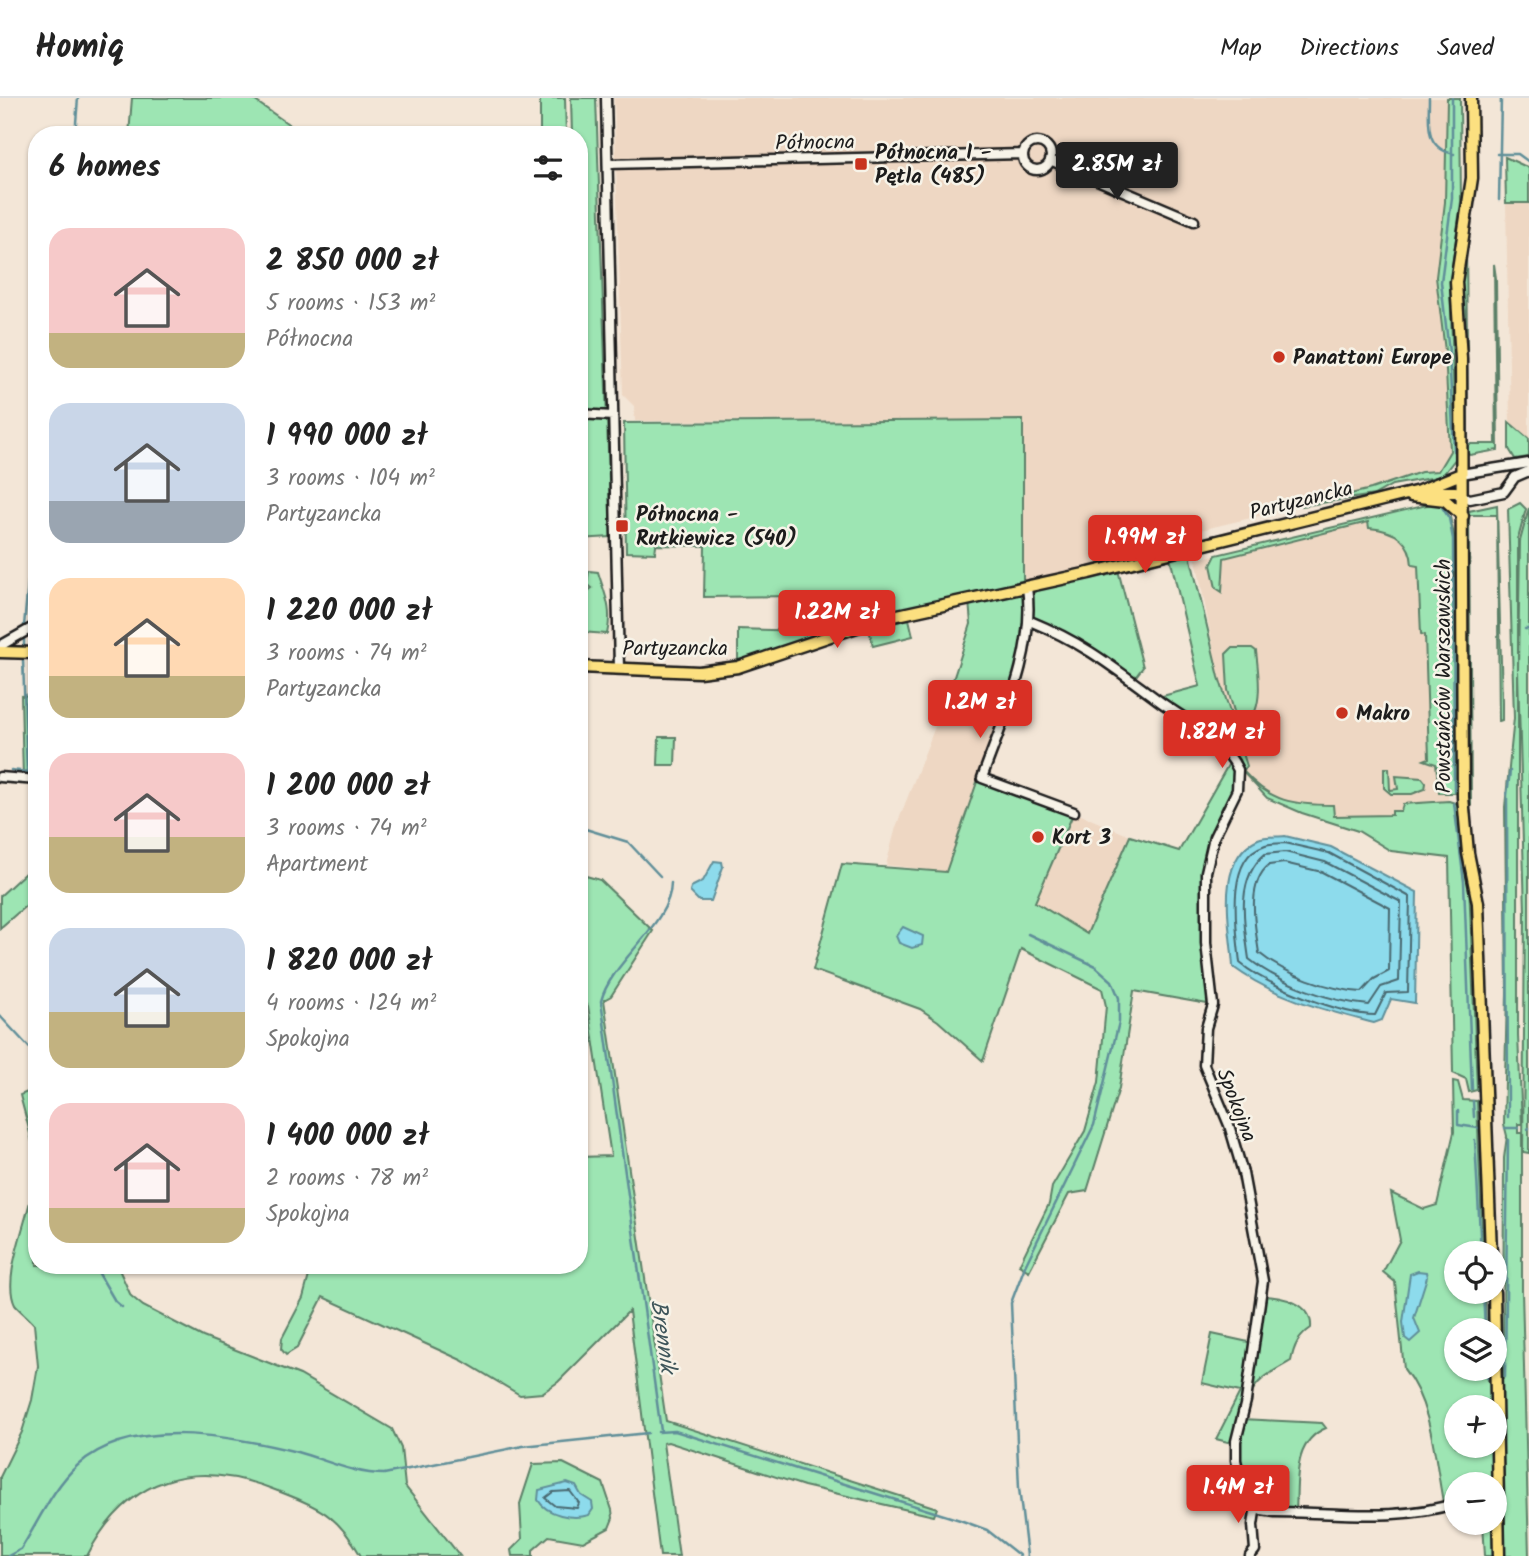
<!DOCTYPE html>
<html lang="en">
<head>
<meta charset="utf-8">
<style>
	body { margin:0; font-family:Kalam,sans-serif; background:#f6f6f6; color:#222; height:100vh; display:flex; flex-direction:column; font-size:26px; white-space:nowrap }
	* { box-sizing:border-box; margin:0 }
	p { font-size:23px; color:#767676 }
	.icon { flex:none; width:38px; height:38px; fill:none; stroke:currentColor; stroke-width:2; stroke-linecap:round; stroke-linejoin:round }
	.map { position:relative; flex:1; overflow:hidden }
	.drawer { position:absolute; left:28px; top:28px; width:560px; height:1148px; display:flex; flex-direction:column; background:#fff; border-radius:28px; box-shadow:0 2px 5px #0004 }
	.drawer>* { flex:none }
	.fabs { position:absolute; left:1444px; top:1143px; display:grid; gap:14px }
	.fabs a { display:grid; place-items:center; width:63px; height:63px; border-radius:50%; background:#fff; box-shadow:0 2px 5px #0004; font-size:35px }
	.price { position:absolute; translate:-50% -60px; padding:0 16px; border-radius:7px; background:#d93025; color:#fff; font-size:23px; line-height:46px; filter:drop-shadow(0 2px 4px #0008) }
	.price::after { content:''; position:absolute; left:50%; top:42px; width:21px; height:16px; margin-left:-10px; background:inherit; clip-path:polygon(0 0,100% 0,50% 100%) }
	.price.selected { background:#222; color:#fff }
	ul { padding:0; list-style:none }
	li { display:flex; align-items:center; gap:21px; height:175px; padding:0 21px }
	li span { display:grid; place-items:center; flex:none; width:196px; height:140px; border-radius:21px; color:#555 }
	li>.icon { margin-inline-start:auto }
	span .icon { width:84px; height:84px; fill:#fffc; stroke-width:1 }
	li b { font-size:30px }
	h2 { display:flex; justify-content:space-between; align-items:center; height:84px; padding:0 21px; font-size:30px }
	header { display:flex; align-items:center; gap:42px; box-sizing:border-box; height:98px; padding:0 35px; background:#fff; border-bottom:2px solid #e0e0e0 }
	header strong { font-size:33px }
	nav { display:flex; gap:38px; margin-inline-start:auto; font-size:24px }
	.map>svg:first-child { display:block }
</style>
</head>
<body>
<header>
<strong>Homiq</strong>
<nav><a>Map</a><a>Directions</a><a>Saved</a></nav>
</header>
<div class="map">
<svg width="1529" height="1458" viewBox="0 0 1529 1458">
	<rect width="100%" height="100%" fill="#f3e6d7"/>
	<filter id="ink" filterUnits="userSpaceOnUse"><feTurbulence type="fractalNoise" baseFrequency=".0143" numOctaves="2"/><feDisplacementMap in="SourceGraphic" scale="14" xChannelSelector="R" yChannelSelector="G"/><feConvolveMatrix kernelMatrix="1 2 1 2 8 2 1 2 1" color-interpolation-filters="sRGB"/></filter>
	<g filter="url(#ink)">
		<path fill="#eed7c3" d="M614 0H1447L1445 104 1436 179 1445 253 1450 353 1438 373 1421 374 1371 391 1184 436 1193 449 1023 490V322L635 323 634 308 623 297Z
			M1506 105H1529V341L1510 324Z
			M1389 418 1446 477 1449 760 1391 753 1358 733 1302 715 1267 700 1244 678 1243 673 1247 668 1219 580 1196 461Z
			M952 585 1008 604 1003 619 946 774 886 767 896 729Z
			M1074 714 1130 738 1087 836 1035 804Z"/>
		<path fill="#9de5b3" stroke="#5c8068" stroke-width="2" fill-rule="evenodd" d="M132 0H251L304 37H129Z
			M540 0H565L566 37H536L540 32Z
			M571 0H596L611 439 579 441V37H572Z
			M1447 0H1460L1461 104 1450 184 1456 360 1442 378 1392 387 1374 397 1301 408 1371 391 1421 374 1438 373 1450 353 1445 253 1436 179 1445 104Z
			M1505 59 1529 70V105H1506Z
			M1466 148 1468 346H1496L1494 166 1496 180 1498 352 1470 357 1467 355 1461 181Z
			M1023 322V490L1117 468 1143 569 1133 582 1030 523 1008 604 952 585 971 526 969 503 884 520 738 569V531L803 533 802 498 704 499 705 448 656 447 655 455 626 454 624 325Z
			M1509 324 1529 341V359L1515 361 1509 351Z
			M1520 405 1526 411 1518 441V572L1520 443 1529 410V1055L1523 1054 1525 814 1518 573V938L1522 1026H1518V1035H1522V1193L1529 1458H1485L1483 1425 1494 1424V1386H1456V1405L1444 1409C1435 1365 1433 1307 1404 1271L1395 1184 1383 1174 1400 1142 1391 1095 1424 1111 1437 1107 1454 1034 1453 983 1458 984 1463 1002 1477 1003 1483 1155H1456V1194H1485L1486 1232H1456V1270L1488 1271V1282L1503 1281 1504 1060 1507 1038 1504 1026 1507 894 1505 709 1514 620 1508 411ZM1456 1309H1494V1348H1456Z
			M1431 406 1441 407 1450 419 1455 442 1458 694 1456 695H1439L1436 666 1424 662 1429 660 1425 537 1421 536 1418 468 1412 467C1411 442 1394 432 1369 430L1368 424 1224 460 1222 494 1216 490 1211 467 1216 457Z
			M1497 407 1502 604V622L1499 623 1497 417H1469L1471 708 1467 417 1469 413Z
			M1193 449 1191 461 1219 579 1247 668 1243 673C1270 704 1294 707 1333 707L1334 718 1392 717V713H1401L1403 706 1449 703 1458 706 1469 784 1477 992 1469 994 1466 981 1453 975 1449 760 1391 753 1358 733 1302 715 1267 700 1243 674 1226 713 1206 774 1213 907 1134 893 1119 990 1087 1093 1069 1096 1029 1173 1019 1167 1049 1106 1052 1089 1085 1033 1099 984 1106 908 1102 891 1021 851 983 963 938 923 920 911 813 872 842 766 946 774 977 684 982 680 1074 714 1035 804 1087 836 1130 738 1179 753 1232 660 1155 600 1200 588 1169 455Z
			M589 473 598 474C605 497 613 511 607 536L581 534 584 496 592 490 587 486Z
			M909 521 913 538 873 548 869 531Z
			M1232 550H1252L1256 553C1258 572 1264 609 1249 622L1235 617 1228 592 1226 556Z
			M37 597V682L23 680 21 598Z
			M659 639H676L675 667H658Z
			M1384 670H1389L1390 692 1398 691 1396 678 1422 680 1426 685 1425 691 1412 696H1391L1384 690Z
			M37 764V798L0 830V798Z
			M579 776 600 782 653 833 611 898 604 902 666 1323 937 1410 934 1418 804 1388 668 1344 663 1345 679 1458H660L629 1213 558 1284 542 1295 520 1297 461 1262 323 1199 297 1250 286 1257 281 1251 282 1240 303 1200 310 1174C336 1170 360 1173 386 1167H579V1059L611 1058 588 908 579 894Z
			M37 990V1167H117L131 1198 143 1208 203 1239 300 1277 392 1331 401 1350 405 1388 460 1458H361C338 1417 318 1408 275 1392 194 1360 128 1378 87 1458H0V1379L22 1334 32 1302 38 1268 34 1226C28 1219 20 1213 15 1207 0 1177 34 1110 35 1076 36 1049 26 1022 20 997Z
			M1262 1198C1281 1198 1313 1205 1311 1230 1298 1239 1294 1248 1291 1263 1261 1280 1250 1285 1242 1321L1322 1325 1326 1330C1292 1344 1298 1384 1296 1414H1267L1243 1394 1236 1346 1216 1341 1240 1294 1202 1285 1212 1236 1253 1245Z
			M563 1365 603 1385 612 1412 613 1420 609 1430 583 1444 549 1438 533 1452V1458H512L511 1452 522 1441 520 1406 533 1366Z"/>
		<path fill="#8ddbec" stroke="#608f99" stroke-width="2" d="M1285 738 1331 749 1417 794 1415 905 1391 901 1382 922 1374 925C1324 912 1275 900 1233 869 1231 831 1213 762 1258 741 1265 738 1277 739 1285 738Z
			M714 763 722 764 723 769 711 803H699L690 794 691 789 703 783Z
			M903 829 923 838 922 847 912 850 899 845 896 838Z
			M1418 1173 1426 1174 1427 1179 1414 1220 1420 1235 1410 1244 1405 1240 1403 1224 1410 1176Z
			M567 1385 576 1388 581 1397 592 1404 593 1411 589 1417C572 1422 547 1417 538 1402L539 1392Z"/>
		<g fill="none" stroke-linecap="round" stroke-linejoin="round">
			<path stroke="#49686f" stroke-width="2" d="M1285 745 1329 755 1410 799 1408 894 1386 895 1375 917C1341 917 1266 887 1240 865 1237 834 1224 761 1263 748 1269 745 1278 746 1285 745Z
				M1285 754 1325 764 1401 804 1399 883 1381 889 1369 907C1331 904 1279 885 1249 861 1244 826 1235 781 1265 756Z
				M1284 765 1322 774 1390 810 1389 873 1374 881 1362 894C1330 892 1284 876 1259 855 1255 829 1246 785 1269 767Z
				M570 1393 579 1405 577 1410 555 1408 545 1400 553 1394Z"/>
			<path stroke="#608f99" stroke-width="2.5" d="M1429 0C1429 25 1424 50 1454 56
				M1452 0V100L1441 184 1449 254 1454 353
				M75 37 78 0
				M1497 56H1518L1529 64
				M1499 102 1501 0
				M1442 409 1449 420 1453 441 1454 693
				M24 528 37 388
				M1525 531H1529
				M24 548V541
				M23 562 27 674
				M11 672 37 675
				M1454 705 1464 784 1472 991
				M579 729 628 744 660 778
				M0 918 37 958
				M1473 1003 1474 1019
				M1458 1013V1027L1478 1030
				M1508 1019 1507 697 1510 673
				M1505 1030H1518
				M1528 1031 1529 1030
				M1475 1042 1481 1155
				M94 1167 115 1203 122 1209
				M1483 1194 1485 1232
				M1487 1270V1280
				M1505 1279 1508 1042
				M661 1333 601 903C611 863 671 826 671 785
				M658 1334 675 1333 960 1422 987 1432 1020 1458
				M8 1458 21 1451C38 1424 54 1388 78 1367 132 1318 232 1338 297 1354 326 1362 354 1376 384 1376L523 1348 648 1335
				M1027 1458 1019 1390 1011 1205 1025 1168 1094 1027 1119 924V900L1112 883 1095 868 1028 836"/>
			<g stroke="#1c1c1c" stroke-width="13">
				<path id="minor" d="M606 0 619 570
					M1023 58a14 14 0 1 1 28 0a14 14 0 1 1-28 0Z
					M1050 62 1194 123
					M608 66 1023 56
					M579 316 613 318
					M1461 376 1529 365
					M1459 397 1470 401 1504 394 1515 379 1529 373
					M1027 489C1036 553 1003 621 982 680L1074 714
					M1030 523C1086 546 1114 570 1162 605 1189 624 1224 641 1238 672L1237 692 1214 739 1206 774V845L1213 907 1206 930 1204 967 1229 1027 1243 1075 1263 1183 1246 1303 1236 1343V1362L1243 1394 1262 1412 1275 1414C1334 1414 1399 1424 1456 1405
					M0 548 37 527
					M0 679 37 682
					M1250 1458 1255 1452 1253 1427 1256 1407"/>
			</g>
			<g stroke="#1c1c1c" stroke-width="15">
				<path id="major" d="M1471 0 1472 80 1456 184 1461 261 1463 699 1468 755 1478 805 1491 1155
					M1430 394H1455
					M1411 398 1445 402 1463 418
					M0 554 37 555
					M579 569 699 574 738 569 884 520 1089 475 1419 393 1461 376
					M1494 1194 1499 1458"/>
			</g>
			<use href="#minor" stroke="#f7f3e8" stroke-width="8"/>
			<use href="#major" stroke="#fce080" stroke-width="10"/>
		</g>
	</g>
	<g fill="#c8321e" stroke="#f7f3e8" stroke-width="2.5">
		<rect x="854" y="59" width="14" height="14" rx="3.5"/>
		<circle cx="1279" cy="259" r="7"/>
		<rect x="615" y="421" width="14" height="14" rx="3.5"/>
		<circle cx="1342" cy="615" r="7"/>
		<circle cx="1038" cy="739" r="7"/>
	</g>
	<g text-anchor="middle" stroke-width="5" stroke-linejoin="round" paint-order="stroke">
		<g font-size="21" fill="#1c1c1c" stroke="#f7f3e8">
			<text transform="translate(815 44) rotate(-1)" y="7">Północna</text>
			<text transform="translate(1301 402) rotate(-14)" y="7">Partyzancka</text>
			<text x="675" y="557">Partyzancka</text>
			<text transform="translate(1443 578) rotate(-90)" y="7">Powstańców Warszawskich</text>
			<text transform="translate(1237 1007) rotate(69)" y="7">Spokojna</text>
		</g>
		<g font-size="21" font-weight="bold" fill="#1c1c1c" stroke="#f7f3e8" text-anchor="start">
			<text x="875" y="61">Północna I -<tspan x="875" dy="24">Pętla (485)</tspan></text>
			<text x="1293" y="266">Panattoni Europe</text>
			<text x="636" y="423">Północna -<tspan x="636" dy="24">Rutkiewicz (540)</tspan></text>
			<text x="1356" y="622">Makro</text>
			<text x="1052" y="746">Kort 3</text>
		</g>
		<g font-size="23" font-style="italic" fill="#3e555a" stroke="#f7f3e8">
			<text transform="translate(664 1238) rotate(82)" y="8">Brennik</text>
		</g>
	</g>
</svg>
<div class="fabs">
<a><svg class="icon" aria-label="locate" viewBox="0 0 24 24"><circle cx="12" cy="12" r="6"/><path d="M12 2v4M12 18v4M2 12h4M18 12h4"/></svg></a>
<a><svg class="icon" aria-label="layers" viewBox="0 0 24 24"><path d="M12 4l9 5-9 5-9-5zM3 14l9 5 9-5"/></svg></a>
<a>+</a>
<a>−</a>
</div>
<b class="price selected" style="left:1117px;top:104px">2.85M zł</b>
<b class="price" style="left:1145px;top:477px">1.99M zł</b>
<b class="price" style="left:837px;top:552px">1.22M zł</b>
<b class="price" style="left:980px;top:642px">1.2M zł</b>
<b class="price" style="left:1222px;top:672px">1.82M zł</b>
<b class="price" style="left:1238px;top:1427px">1.4M zł</b>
<section class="drawer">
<h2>6 homes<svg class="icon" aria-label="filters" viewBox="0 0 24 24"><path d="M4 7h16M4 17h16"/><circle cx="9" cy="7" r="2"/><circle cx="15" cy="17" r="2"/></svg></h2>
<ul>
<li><span style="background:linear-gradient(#f6c9c9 75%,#c2b280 0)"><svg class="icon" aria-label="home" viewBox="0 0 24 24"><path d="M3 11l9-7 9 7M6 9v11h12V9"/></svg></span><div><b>2 850 000 zł</b><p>5 rooms · 153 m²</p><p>Północna</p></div></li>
<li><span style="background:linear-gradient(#c9d6e8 70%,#9aa5b1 0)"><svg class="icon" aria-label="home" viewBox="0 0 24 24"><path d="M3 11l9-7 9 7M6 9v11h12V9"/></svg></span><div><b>1 990 000 zł</b><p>3 rooms · 104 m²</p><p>Partyzancka</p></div></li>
<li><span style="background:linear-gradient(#ffd9b3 70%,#c2b280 0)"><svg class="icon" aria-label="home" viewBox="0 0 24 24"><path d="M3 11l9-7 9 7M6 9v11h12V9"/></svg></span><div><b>1 220 000 zł</b><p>3 rooms · 74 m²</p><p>Partyzancka</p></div></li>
<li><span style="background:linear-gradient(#f6c9c9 60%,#c2b280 0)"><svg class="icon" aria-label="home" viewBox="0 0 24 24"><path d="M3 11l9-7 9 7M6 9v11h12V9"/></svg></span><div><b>1 200 000 zł</b><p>3 rooms · 74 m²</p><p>Apartment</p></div></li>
<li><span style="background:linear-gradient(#c9d6e8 60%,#c2b280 0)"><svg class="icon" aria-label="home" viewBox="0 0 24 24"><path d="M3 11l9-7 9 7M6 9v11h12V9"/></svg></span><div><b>1 820 000 zł</b><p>4 rooms · 124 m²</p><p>Spokojna</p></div></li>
<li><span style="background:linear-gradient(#f6c9c9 75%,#c2b280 0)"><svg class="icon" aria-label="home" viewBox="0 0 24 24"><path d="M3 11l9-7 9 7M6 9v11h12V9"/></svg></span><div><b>1 400 000 zł</b><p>2 rooms · 78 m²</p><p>Spokojna</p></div></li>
</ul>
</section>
</div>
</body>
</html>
